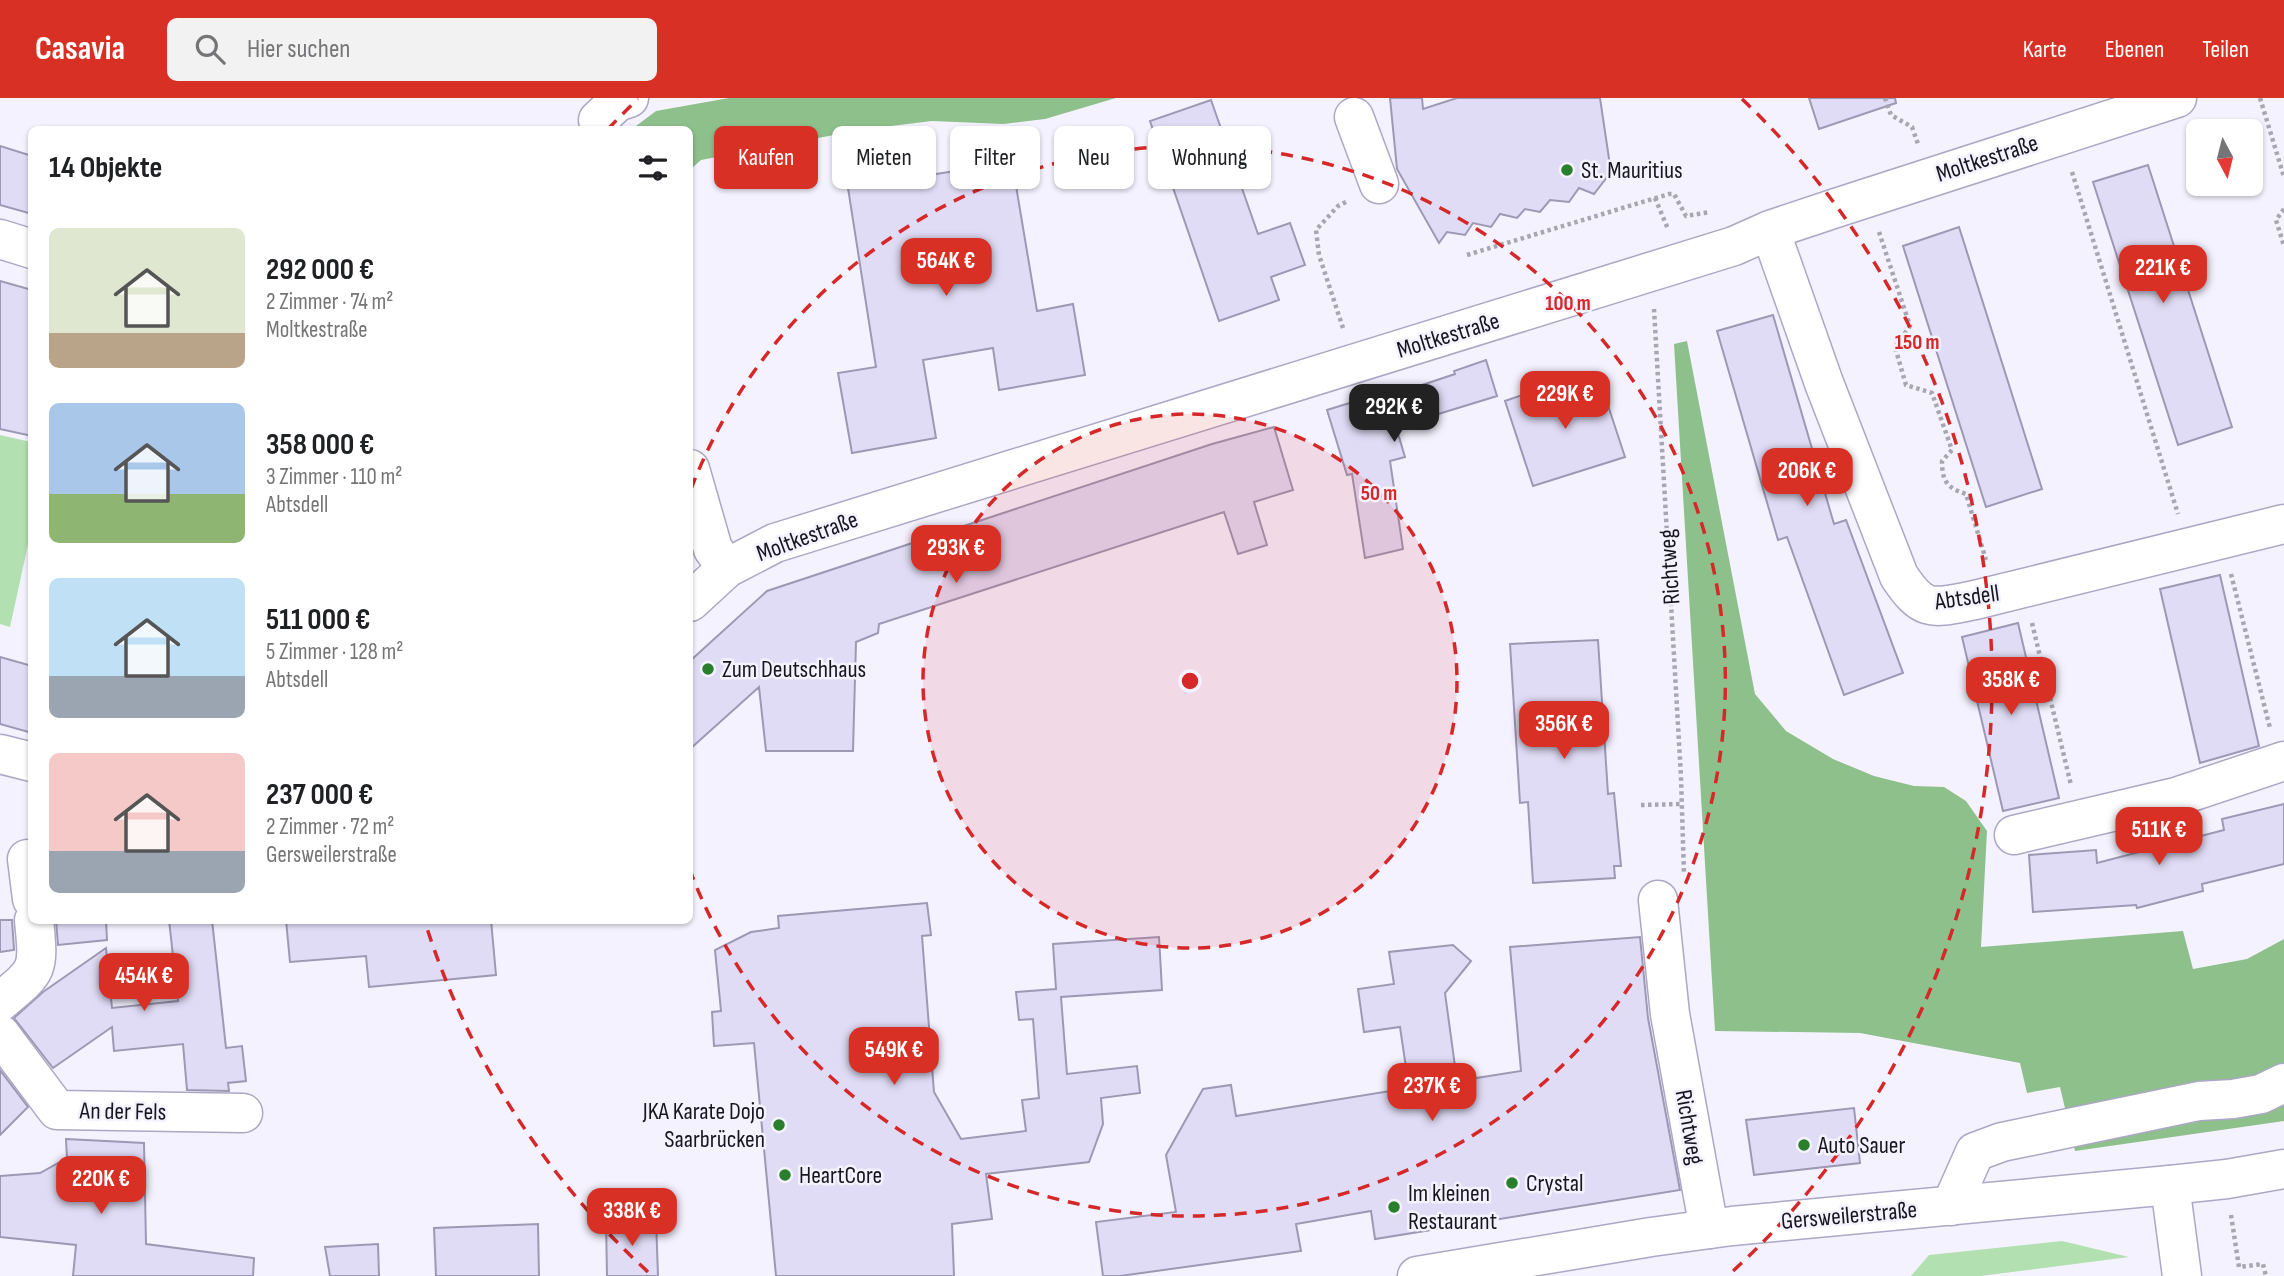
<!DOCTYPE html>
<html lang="de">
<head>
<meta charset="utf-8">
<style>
	body { margin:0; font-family:"Sofia Sans Condensed",sans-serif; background:#f2f2f2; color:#202124; height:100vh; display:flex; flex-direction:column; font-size:26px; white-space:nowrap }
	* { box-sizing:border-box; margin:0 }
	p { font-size:23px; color:#757577 }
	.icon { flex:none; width:38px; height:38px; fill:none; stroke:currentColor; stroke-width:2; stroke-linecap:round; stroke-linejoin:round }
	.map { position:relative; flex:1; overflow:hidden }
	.sheet { position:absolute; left:28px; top:28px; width:665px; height:798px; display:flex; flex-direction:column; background:#fff; border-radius:10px; box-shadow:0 2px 5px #0004 }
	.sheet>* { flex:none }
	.hud { position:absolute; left:714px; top:28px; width:665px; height:63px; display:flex; gap:14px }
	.needle { width:46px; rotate:173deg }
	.tools { position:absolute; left:2186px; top:21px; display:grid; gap:14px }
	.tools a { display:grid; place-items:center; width:77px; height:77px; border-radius:10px; background:#fff; box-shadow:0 2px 5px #0004; font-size:35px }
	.price { position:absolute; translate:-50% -60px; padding:0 16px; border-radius:14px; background:#d93025; color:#fff; font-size:23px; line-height:46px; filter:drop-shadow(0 2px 4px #0008) }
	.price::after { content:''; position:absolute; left:50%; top:42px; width:21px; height:16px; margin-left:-10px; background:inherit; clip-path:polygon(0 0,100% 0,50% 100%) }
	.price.active { background:#222; color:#fff }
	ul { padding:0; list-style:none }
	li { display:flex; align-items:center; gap:21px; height:175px; padding:0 21px }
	li span { display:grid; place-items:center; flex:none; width:196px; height:140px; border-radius:10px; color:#555 }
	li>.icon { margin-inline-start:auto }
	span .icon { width:84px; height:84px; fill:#fffc; stroke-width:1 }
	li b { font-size:30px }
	h2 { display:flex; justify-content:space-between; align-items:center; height:84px; padding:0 21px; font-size:30px }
	.tag { padding:0 24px; border-radius:10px; background:#fff; box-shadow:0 2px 5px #0004; font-size:24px; line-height:63px }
	.tag.active { background:#d93025; color:#fff }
	header { display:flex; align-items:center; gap:42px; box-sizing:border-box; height:98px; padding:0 35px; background:#d93025; color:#fff }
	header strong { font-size:33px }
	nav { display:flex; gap:38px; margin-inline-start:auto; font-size:24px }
	.search { width:490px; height:63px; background:#f2f2f2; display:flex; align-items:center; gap:18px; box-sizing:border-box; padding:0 24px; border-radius:10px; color:#757577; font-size:26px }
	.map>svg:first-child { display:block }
</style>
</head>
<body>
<header>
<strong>Casavia</strong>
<div class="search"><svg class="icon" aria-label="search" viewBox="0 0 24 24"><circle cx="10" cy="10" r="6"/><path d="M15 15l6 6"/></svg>Hier suchen</div>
<nav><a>Karte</a><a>Ebenen</a><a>Teilen</a></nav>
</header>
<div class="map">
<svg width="2284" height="1178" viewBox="0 0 2284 1178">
	<rect width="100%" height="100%" fill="#f5f2ff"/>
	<path fill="#b3e0b1" d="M0 337 31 344V433L10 529 0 526Z
		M2062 1143 2129 1159 1981 1178H1911L1929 1157Z"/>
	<path fill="#8ec08c" d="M729 0H1116L1045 21 1003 26 932 23 866 31 701 62 690 72V32L632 31 656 13Z
		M1687 243 1755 596 1786 633 1833 661 1874 678 1914 688 1944 689 1966 703 1987 733 1981 849 2183 833 2193 871 2247 861 2284 841V1023L2075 1053 2060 989 2027 995 2020 965 1860 935 1715 933 1674 246Z"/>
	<path fill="#e1dcf6" stroke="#9d98b4" stroke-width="2" d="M1390 0H1422L1423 11 1457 0H1600L1611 74 1594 96 1579 90 1569 104 1550 102 1540 114 1525 111 1517 120 1500 116 1491 129 1473 125 1465 137 1447 134 1439 145 1397 71Z
		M1809 0H1895L1896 5 1819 31Z
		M1211 2 1258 136 1290 125 1305 167 1271 179 1279 202 1219 223 1150 23Z
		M0 48 32 58V116L0 107Z
		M1012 64 1037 213 1073 206 1085 277 999 292 993 250 923 262 936 340 852 355 838 275 876 269 848 90Z
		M2148 67 2232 329 2178 347 2093 84Z
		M1959 129 2042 391 1986 409 1903 148Z
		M0 183 32 192V338L0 331Z
		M1773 217 1834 426 1846 422 1903 575 1844 597 1787 439 1778 442 1717 233Z
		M1486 262 1497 298 1396 329 1405 359 1390 363 1403 451 1365 460 1352 376 1347 377 1327 312 1385 294 1386 298 1419 288 1455 276 1454 273Z
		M1599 280 1625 359 1533 388 1505 303 1543 290 1545 297Z
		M1274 329 1293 392 1254 404 1267 447 1238 456 1224 414 879 526 878 535 856 544 853 653H766L759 589 690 651V563L767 493 1212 346Z
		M2220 477 2259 648 2200 665 2160 491Z
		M2018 525 2059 700 2003 713 1962 539Z
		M1598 542 1608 696 1614 695 1621 768H1614L1615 780 1533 785 1528 704 1520 705 1510 546Z
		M0 559 32 568V635L0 626Z
		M2284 706V766L2202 786 2203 793 2137 810 2136 807 2033 814 2029 757 2096 752 2097 765 2224 732 2222 721Z
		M927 805 931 837 922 838 934 994 961 1041 1026 1033 1022 1002 1039 1000 1033 921 1019 922 1016 894 1056 891 1053 846 1159 839 1162 892 1061 899 1067 976 1137 968 1140 995 1101 1000 1103 1026 1089 1064 986 1076 992 1121 952 1126 954 1178H776L754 945 714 948 712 914 721 913 715 852 751 834 779 830 778 818Z
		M0 822H12L14 852 0 854Z
		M56 822H106L107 842 58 847Z
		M169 822H212L226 950 242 948 246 983 228 985 229 993 187 992 183 946 114 953 112 929 53 970 14 920 43 894 106 850 112 910 178 903Z
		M286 822H491L496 877 369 889 366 858 290 864Z
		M1640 839 1648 920 1680 1092 1375 1141 1371 1113 1296 1126 1301 1153 1120 1178H1103L1096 1124 1176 1114 1166 1057 1203 991 1231 987 1236 1018 1409 990 1400 929 1364 934 1358 891 1394 886 1389 854 1453 847 1471 863 1445 895 1457 983 1521 973 1510 849Z
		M0 972 28 1009 0 1037Z
		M1854 1010 1860 1065 1754 1077 1746 1022Z
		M66 1041 144 1045 146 1146 254 1160 253 1178H73L76 1147 0 1139V1078L40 1075 67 1060Z
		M656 1121 658 1178H607L606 1123Z
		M538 1126 539 1178H436L434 1130Z
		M378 1146 379 1178H330L325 1149Z"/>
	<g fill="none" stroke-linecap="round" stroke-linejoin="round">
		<g stroke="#aca7c4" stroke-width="41">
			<path id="minor" d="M1354 19 1379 86
				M598 22 617 4 629 0
				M1770 132 1824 285 1899 478C1924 516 1933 510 1975 502L2284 426
				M0 141 32 151
				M690 371 713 451 727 470
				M690 504 727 470 775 445 1734 148 1770 132 1839 109 2177 0
				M0 656 32 664
				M2014 737 2176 699 2284 663
				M27 761 32 801
				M1658 802 1670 916 1709 1131
				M0 904C39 872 39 873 34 822
				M0 936 57 1012 243 1015
				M2170 1087 2182 1178
				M1951 1108 1975 1054 2002 1044 2199 1003 2233 1001 2261 996 2284 985"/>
		</g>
		<g stroke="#aca7c4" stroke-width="41">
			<path id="major" d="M1417 1178 1651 1139 1732 1128 2170 1087 2227 1081 2284 1071"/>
		</g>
		<path stroke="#a8a6b2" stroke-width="4.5" stroke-dasharray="3.5 3.5" stroke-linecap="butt" d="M1885 0 1891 17 1912 29 1918 46
			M2260 0 2284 79
			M2072 74 2178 416
			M1655 100 1668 131
			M2284 111 2276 122 2284 148
			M1879 134 1910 228 1895 249 1906 287 1932 295 1952 352 1942 363C1942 383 1947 390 1966 396L1986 462
			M1467 157 1669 96H1674L1686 118 1710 114
			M1654 211 1681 679 1684 777
			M1343 230 1319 157 1316 132 1338 108 1348 103
			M2231 476 2270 630
			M2032 525 2071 687
			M1641 707 1681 706
			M2231 1117 2239 1169 2263 1166 2266 1178"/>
		<use href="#minor" stroke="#fff" stroke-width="38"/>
		<use href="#major" stroke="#fff" stroke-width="38"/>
	</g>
	<circle cx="1190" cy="583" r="267" fill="#d62828" fill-opacity=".12"/>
	<g fill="none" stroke="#d62828" stroke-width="3.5" stroke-dasharray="12 9">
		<circle cx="1190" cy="583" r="267"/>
		<path d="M691 391A535 535 0 1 1 691 775"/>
		<path d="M648 1174A802 802 0 0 1 425 824M608 31A802 802 0 0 1 638 1M1742 1A802 802 0 0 1 1732 1174"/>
	</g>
	<g fill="#297f2c" stroke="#f5f2ff" stroke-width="2.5">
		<circle cx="1567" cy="72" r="7"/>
		<circle cx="708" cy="571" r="7"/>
		<circle cx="779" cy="1027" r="7"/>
		<circle cx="1804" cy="1047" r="7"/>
		<circle cx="785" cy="1077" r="7"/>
		<circle cx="1512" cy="1085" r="7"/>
		<circle cx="1394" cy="1109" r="7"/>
	</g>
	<g text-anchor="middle" stroke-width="5" stroke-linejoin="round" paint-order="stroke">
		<g font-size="24" fill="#17151f" stroke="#f5f2ff">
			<text transform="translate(1987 60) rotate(-18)" y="8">Moltkestraße</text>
			<text transform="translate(1448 237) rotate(-17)" y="8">Moltkestraße</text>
			<text transform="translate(807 438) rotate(-20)" y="8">Moltkestraße</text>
			<text transform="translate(1669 469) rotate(-94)" y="8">Richtweg</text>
			<text transform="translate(1967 499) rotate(-8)" y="8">Abtsdell</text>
			<text transform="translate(123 1013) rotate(1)" y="8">An der Fels</text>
			<text transform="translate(1690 1029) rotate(80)" y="8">Richtweg</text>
			<text transform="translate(1849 1117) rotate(-5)" y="8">Gersweilerstraße</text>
		</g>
		<g font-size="24" fill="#17151f" stroke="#f5f2ff" text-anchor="start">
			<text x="1581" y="80">St. Mauritius</text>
			<text x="722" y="579">Zum Deutschhaus</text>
			<text x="765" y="1021" text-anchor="end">JKA Karate Dojo<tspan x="765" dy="28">Saarbrücken</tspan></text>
			<text x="1818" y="1055">Auto Sauer</text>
			<text x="799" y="1085">HeartCore</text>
			<text x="1526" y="1093">Crystal</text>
			<text x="1408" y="1103">Im kleinen<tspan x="1408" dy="28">Restaurant</tspan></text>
		</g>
	</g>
	<circle cx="1190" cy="583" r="10" fill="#d62828" stroke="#f5f2ff" stroke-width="3.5"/>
	<g font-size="21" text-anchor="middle" font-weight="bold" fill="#d62828" stroke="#f5f2ff" stroke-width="5" stroke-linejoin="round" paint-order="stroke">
		<text x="1568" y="212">100 m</text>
		<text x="1917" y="251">150 m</text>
		<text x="1379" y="402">50 m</text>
	</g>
</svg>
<div class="tools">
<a><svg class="needle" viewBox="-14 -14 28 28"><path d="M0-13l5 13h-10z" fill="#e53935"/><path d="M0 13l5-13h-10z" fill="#757577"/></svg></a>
</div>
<b class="price" style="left:946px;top:200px">564K €</b>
<b class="price" style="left:2163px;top:207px">221K €</b>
<b class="price" style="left:1565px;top:333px">229K €</b>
<b class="price active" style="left:1394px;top:346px">292K €</b>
<b class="price" style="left:1807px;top:410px">206K €</b>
<b class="price" style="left:956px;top:487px">293K €</b>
<b class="price" style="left:2011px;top:619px">358K €</b>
<b class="price" style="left:1564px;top:663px">356K €</b>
<b class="price" style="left:2159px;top:769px">511K €</b>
<b class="price" style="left:144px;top:915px">454K €</b>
<b class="price" style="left:894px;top:989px">549K €</b>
<b class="price" style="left:1432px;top:1025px">237K €</b>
<b class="price" style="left:101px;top:1118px">220K €</b>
<b class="price" style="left:632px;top:1150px">338K €</b>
<div class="hud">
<a class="tag active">Kaufen</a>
<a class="tag">Mieten</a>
<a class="tag">Filter</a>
<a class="tag">Neu</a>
<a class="tag">Wohnung</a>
</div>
<section class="sheet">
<h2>14 Objekte<svg class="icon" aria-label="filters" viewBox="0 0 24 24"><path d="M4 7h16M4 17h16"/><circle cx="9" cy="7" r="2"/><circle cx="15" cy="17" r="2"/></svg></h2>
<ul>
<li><span style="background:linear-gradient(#dfe7d0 75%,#b9a48a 0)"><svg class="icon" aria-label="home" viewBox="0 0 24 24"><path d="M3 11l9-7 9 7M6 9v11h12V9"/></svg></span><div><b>292 000 €</b><p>2 Zimmer · 74 m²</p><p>Moltkestraße</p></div></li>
<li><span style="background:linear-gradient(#a9c7e8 65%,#8fb573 0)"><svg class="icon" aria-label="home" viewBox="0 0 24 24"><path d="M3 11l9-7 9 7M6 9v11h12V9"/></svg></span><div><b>358 000 €</b><p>3 Zimmer · 110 m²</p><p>Abtsdell</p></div></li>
<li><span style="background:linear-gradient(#bfe0f5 70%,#9aa5b1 0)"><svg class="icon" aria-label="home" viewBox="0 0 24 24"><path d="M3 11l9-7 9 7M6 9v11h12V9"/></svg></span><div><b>511 000 €</b><p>5 Zimmer · 128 m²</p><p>Abtsdell</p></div></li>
<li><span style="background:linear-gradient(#f6c9c9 70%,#9aa5b1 0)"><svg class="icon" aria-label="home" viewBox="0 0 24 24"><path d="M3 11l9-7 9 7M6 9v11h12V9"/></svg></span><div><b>237 000 €</b><p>2 Zimmer · 72 m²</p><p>Gersweilerstraße</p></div></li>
</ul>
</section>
</div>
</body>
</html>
